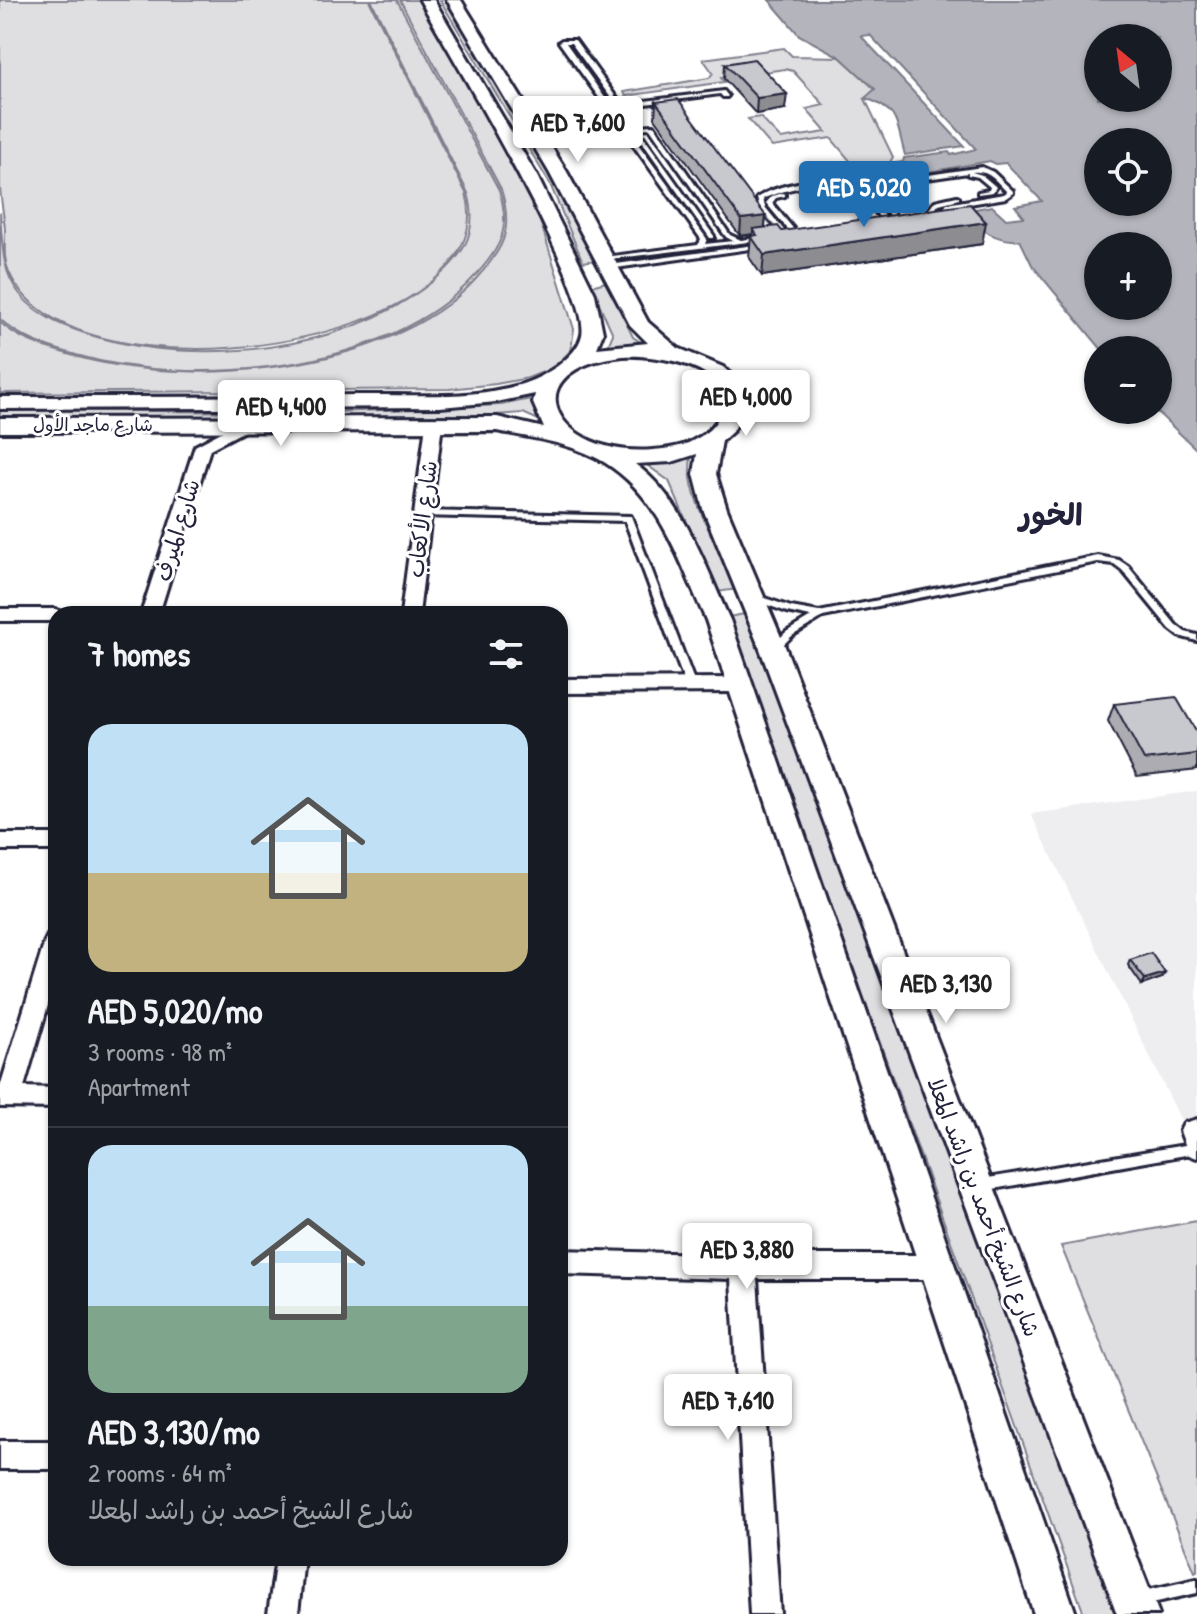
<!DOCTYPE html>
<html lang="en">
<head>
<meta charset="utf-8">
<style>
	body { margin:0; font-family:"Patrick Hand","Playpen Sans Arabic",sans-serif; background:#20242c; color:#f1f3f6; height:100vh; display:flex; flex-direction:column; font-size:30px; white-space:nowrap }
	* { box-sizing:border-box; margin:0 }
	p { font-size:26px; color:#9ea1a6 }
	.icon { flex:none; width:44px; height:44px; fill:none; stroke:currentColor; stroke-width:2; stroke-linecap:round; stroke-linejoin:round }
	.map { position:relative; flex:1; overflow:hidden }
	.sheet { position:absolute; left:48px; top:606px; width:520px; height:960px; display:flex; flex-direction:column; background:#171b24; border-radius:24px; box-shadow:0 2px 6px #0004 }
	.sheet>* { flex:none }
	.needle { width:52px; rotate:331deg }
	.fabs { position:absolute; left:1084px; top:24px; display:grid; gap:16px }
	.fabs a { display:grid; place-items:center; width:88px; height:88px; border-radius:50%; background:#171b24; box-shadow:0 2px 6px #0004; font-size:40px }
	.price { position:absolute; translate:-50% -68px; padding:0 18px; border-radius:8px; background:#fff; color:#222; font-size:26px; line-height:52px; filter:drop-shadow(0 2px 4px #0008) }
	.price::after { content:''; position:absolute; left:50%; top:48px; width:24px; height:18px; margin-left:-12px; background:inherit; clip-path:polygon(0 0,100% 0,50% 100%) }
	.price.on { background:#1f6fb2; color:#fff }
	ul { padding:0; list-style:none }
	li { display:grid; align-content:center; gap:16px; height:424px; padding:0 40px }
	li+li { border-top:2px solid #363941 }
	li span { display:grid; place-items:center; height:248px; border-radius:24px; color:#555 }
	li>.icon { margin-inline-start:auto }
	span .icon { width:144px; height:144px; fill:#fffc; stroke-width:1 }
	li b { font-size:34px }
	h2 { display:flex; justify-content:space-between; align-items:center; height:96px; padding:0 40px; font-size:34px }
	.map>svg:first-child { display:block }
</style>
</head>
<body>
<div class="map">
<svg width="1197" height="1614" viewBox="0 0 1197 1614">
	<rect width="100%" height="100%" fill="#fff"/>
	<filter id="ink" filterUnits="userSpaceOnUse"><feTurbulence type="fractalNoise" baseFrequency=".0125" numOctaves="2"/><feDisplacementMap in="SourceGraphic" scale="16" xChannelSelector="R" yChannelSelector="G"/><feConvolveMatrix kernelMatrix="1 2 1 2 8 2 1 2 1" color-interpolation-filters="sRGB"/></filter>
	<g filter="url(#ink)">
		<path fill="#eeeef1" d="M1197 791V1153L1031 814Z"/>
		<path fill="#dfdfe2" stroke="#80808e" stroke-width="2" d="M0 0H369L466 193C510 346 70 412 9 272 3 259 5 245 5 230 4 216 1 202 0 188 0 126 0 63 0 0Z
			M371 0H397L499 190C511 228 502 247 475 276 388 372 194 389 76 355 49 347 20 339 0 319V212C3 241 0 269 19 293 38 318 68 328 97 337 199 366 343 352 428 285 461 259 480 235 468 193Z
			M400 0H421L526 176 574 329 571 350 555 367 528 378 496 384 449 389 0 393V322C18 340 47 348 71 355 187 389 387 374 474 281 503 250 514 231 501 189Z
			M440 0H452L509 90 597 260 583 262 550 184Z
			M784 48 792 56 840 57 876 90 865 99 893 157 889 164 856 168 831 138 772 147 748 119 760 117 781 139 826 132 806 109 824 105 793 71 785 69 721 78 724 82 626 96 624 92 709 78 713 73 703 59Z
			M606 282 633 337 645 345 607 348 613 334 591 286Z
			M536 398V419L523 413 403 422 309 421 311 413 501 405Z
			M0 410 277 412 190 419 0 418Z
			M691 458C684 495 723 555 738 589L717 592 669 481 647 465Z
			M745 614 1120 1614H1084L728 617Z
			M1197 1221V1571L1195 1572 1061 1246Z"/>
		<path fill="#b4b4bc" stroke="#7a7a88" stroke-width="2" fill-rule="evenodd" d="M769 0H1197V450L1155 410H1158V350H1102L1032 265 1020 240C996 242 979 229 963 211L992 206 1006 219 1024 217 1015 206 1042 201 1006 163 996 164 990 161 900 177 889 164 903 162 904 158 949 152 951 155 976 149 870 35 861 36 964 146 905 155C896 123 900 110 865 98L875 89 840 57 799 35ZM1098 38H1158V98H1098ZM1098 142H1158V202H1098ZM1098 246H1158V306H1098Z"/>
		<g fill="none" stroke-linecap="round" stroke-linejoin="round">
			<g stroke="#22223b" stroke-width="6">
				<path id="lane" d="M575 40 621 104 724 91 728 96 727 97H723L720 94 623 107 636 126 654 125 730 235 741 240 762 237 765 239 764 240 603 260V258L605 257 698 245 701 239 559 42 562 40ZM566 43H571L616 105 613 109ZM619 110 630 126 627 127 615 112ZM650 128 726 237 733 241 705 244 707 239 628 130 633 129 710 238H714V236L638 129Z
					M982 167 993 172 1013 191V193L1006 198 951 207 941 219 939 220 936 218 947 204 1004 194 1007 192C995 180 989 170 972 172L982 175 995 186 996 187 993 192 978 194V192L989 190 990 187 978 177 968 175V173L872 187 885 202 901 224 898 226 896 225C887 213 877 194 863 187 844 176 782 189 763 199L765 207 788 235 785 237 783 236 759 207 757 198C781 181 840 174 868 184Z
					M855 184 862 187 887 220V222H883L858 189 852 186Z
					M783 193 785 194V196L776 198 772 203 801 238V240H797L766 203 772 196Z
					M957 196 959 197V199L939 204 931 214 920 218 917 216 927 212 935 201Z
					M762 244 764 245V247L609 269 606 267 609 265Z
					M423 511 631 516 696 686 694 688H688L686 686 625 521 420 516V512Z
					M1098 556 1119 560 1128 566 1176 625 1185 632 1197 635V641L1179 636 1170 629 1122 570 1114 564 1098 562 823 617 792 636 777 651 774 652 769 649 786 632 811 617 787 612 753 600 752 598 756 595 791 607 819 612Z
					M1197 1143V1153L982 1191 978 1189 976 1185 978 1181 982 1179Z
					M1197 1579V1593L1139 1606 1134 1604 1132 1599 1134 1594 1139 1592Z"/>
			</g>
			<g stroke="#22223b" stroke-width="6">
				<path id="street" d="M434 419 442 424 419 614H401L426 424Z
					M242 421 250 426 248 429 210 449 159 614H141L195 446Z
					M0 609H56L64 614H56V621H0Z
					M738 678 747 685 738 692 560 693V679Z
					M0 834H56V850H0Z
					M56 932V978L24 1087 56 1088V1108L0 1107V1087L45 941 48 935Z
					M1197 1119V1158L1189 1155 1180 1131 1184 1123Z
					M560 1250 743 1255H935L944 1258 948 1267 944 1276 935 1279H757L780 1614H750L731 1279 560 1274Z
					M0 1441H56V1469H0Z
					M276 1558H304L298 1614H268Z"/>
			</g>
			<g stroke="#22223b" stroke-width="6">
				<path id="secondary" d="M420 0H434L537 176 595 294 603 333 597 348 648 343 630 325 549 172 447 0H461L567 172 648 322 678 348 723 367 734 377 744 393 745 408 734 430 722 441 716 474 727 509 786 649 1159 1614H1117L760 649 703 509 694 474 697 454 672 462 635 464C685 501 705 566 730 620L1076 1614H1034L706 620C679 561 661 497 604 462 573 443 532 438 497 431L0 432V418L497 417 544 428 533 403 535 394 497 402 440 407 0 409V397C119 397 238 397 357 395 410 394 468 400 519 385 541 379 577 358 582 335 592 289 449 52 420 0ZM623 356C652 354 743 366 720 415 714 427 706 434 694 440 682 447 666 449 653 450 554 458 509 369 623 356Z"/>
			</g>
			<use href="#lane" fill="#fff" fill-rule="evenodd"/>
			<use href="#street" fill="#fff" fill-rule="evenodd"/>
			<use href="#secondary" fill="#fff" fill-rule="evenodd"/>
		</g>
		<path fill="#acacb2" stroke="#22223b" stroke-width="2" d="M725 64 785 109 756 114 724 79Z
			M656 102 766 216 765 228 782 231 982 244 762 276 749 257 751 236H752L753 234 740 236 655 118Z
			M1114 704 1197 733V770L1137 777 1108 721Z
			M1130 960 1165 973 1162 978 1142 985 1128 965Z"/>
		<path fill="#8c8c91" stroke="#22223b" stroke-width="2" d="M787 94 785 109 756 114 757 98Z
			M766 216 764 232 753 229V234L740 236 741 219Z
			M986 222 982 244 762 276 764 255Z
			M1165 973 1162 978 1142 985 1145 979Z"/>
		<path fill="#c8c8cf" stroke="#22223b" stroke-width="2" d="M754 59 787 94 757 98 725 64Z
			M678 99 766 216 741 219 656 102Z
			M970 204 986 222 764 255 751 236 757 235 753 229 778 226 782 231Z
			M1176 697 1197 733V754L1144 760 1114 704Z
			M1151 953 1165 973 1145 979 1130 960Z"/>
	</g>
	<g text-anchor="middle" stroke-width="6" stroke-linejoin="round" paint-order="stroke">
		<g font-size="18" fill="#22223b" stroke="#fff">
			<text x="93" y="431">شارع ماجد الأول</text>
		</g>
		<g font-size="22" fill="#22223b" stroke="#fff">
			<text transform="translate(422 519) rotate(-83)" y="8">شارع الأكعاب</text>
			<text transform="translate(177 530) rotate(-73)" y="8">شارع الميرف</text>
			<text transform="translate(984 1207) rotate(69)" y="8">شارع الشيخ أحمد بن راشد المعلا</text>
		</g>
		<g font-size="30" font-weight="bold" fill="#22223b" stroke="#fff">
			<text x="1051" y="525">الخور</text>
		</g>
	</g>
</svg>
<div class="fabs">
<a><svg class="needle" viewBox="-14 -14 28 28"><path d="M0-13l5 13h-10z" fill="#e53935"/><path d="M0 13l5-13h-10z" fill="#9ea1a6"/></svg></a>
<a><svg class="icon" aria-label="locate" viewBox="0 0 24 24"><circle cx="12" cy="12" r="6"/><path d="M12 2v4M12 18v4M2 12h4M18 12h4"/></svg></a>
<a>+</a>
<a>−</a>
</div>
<b class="price" style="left:578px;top:164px">AED 7,600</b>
<b class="price on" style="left:864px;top:229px">AED 5,020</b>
<b class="price" style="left:746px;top:438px">AED 4,000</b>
<b class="price" style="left:281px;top:448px">AED 4,400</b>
<b class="price" style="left:946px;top:1025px">AED 3,130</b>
<b class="price" style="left:747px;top:1291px">AED 3,880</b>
<b class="price" style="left:728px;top:1442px">AED 7,610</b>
<section class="sheet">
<h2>7 homes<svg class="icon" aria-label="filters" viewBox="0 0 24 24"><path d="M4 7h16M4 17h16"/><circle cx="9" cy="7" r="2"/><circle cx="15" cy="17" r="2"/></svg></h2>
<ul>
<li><span style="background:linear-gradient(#bfe0f5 60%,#c2b280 0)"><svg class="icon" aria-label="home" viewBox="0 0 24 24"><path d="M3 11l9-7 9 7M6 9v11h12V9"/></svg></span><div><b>AED 5,020/mo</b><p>3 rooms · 98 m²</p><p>Apartment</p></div></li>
<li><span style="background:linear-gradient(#bfe0f5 65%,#7fa58c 0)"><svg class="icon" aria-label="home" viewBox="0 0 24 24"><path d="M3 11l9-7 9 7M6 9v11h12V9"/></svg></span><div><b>AED 3,130/mo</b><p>2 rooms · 64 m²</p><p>شارع الشيخ أحمد بن راشد المعلا</p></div></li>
</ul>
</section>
</div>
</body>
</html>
